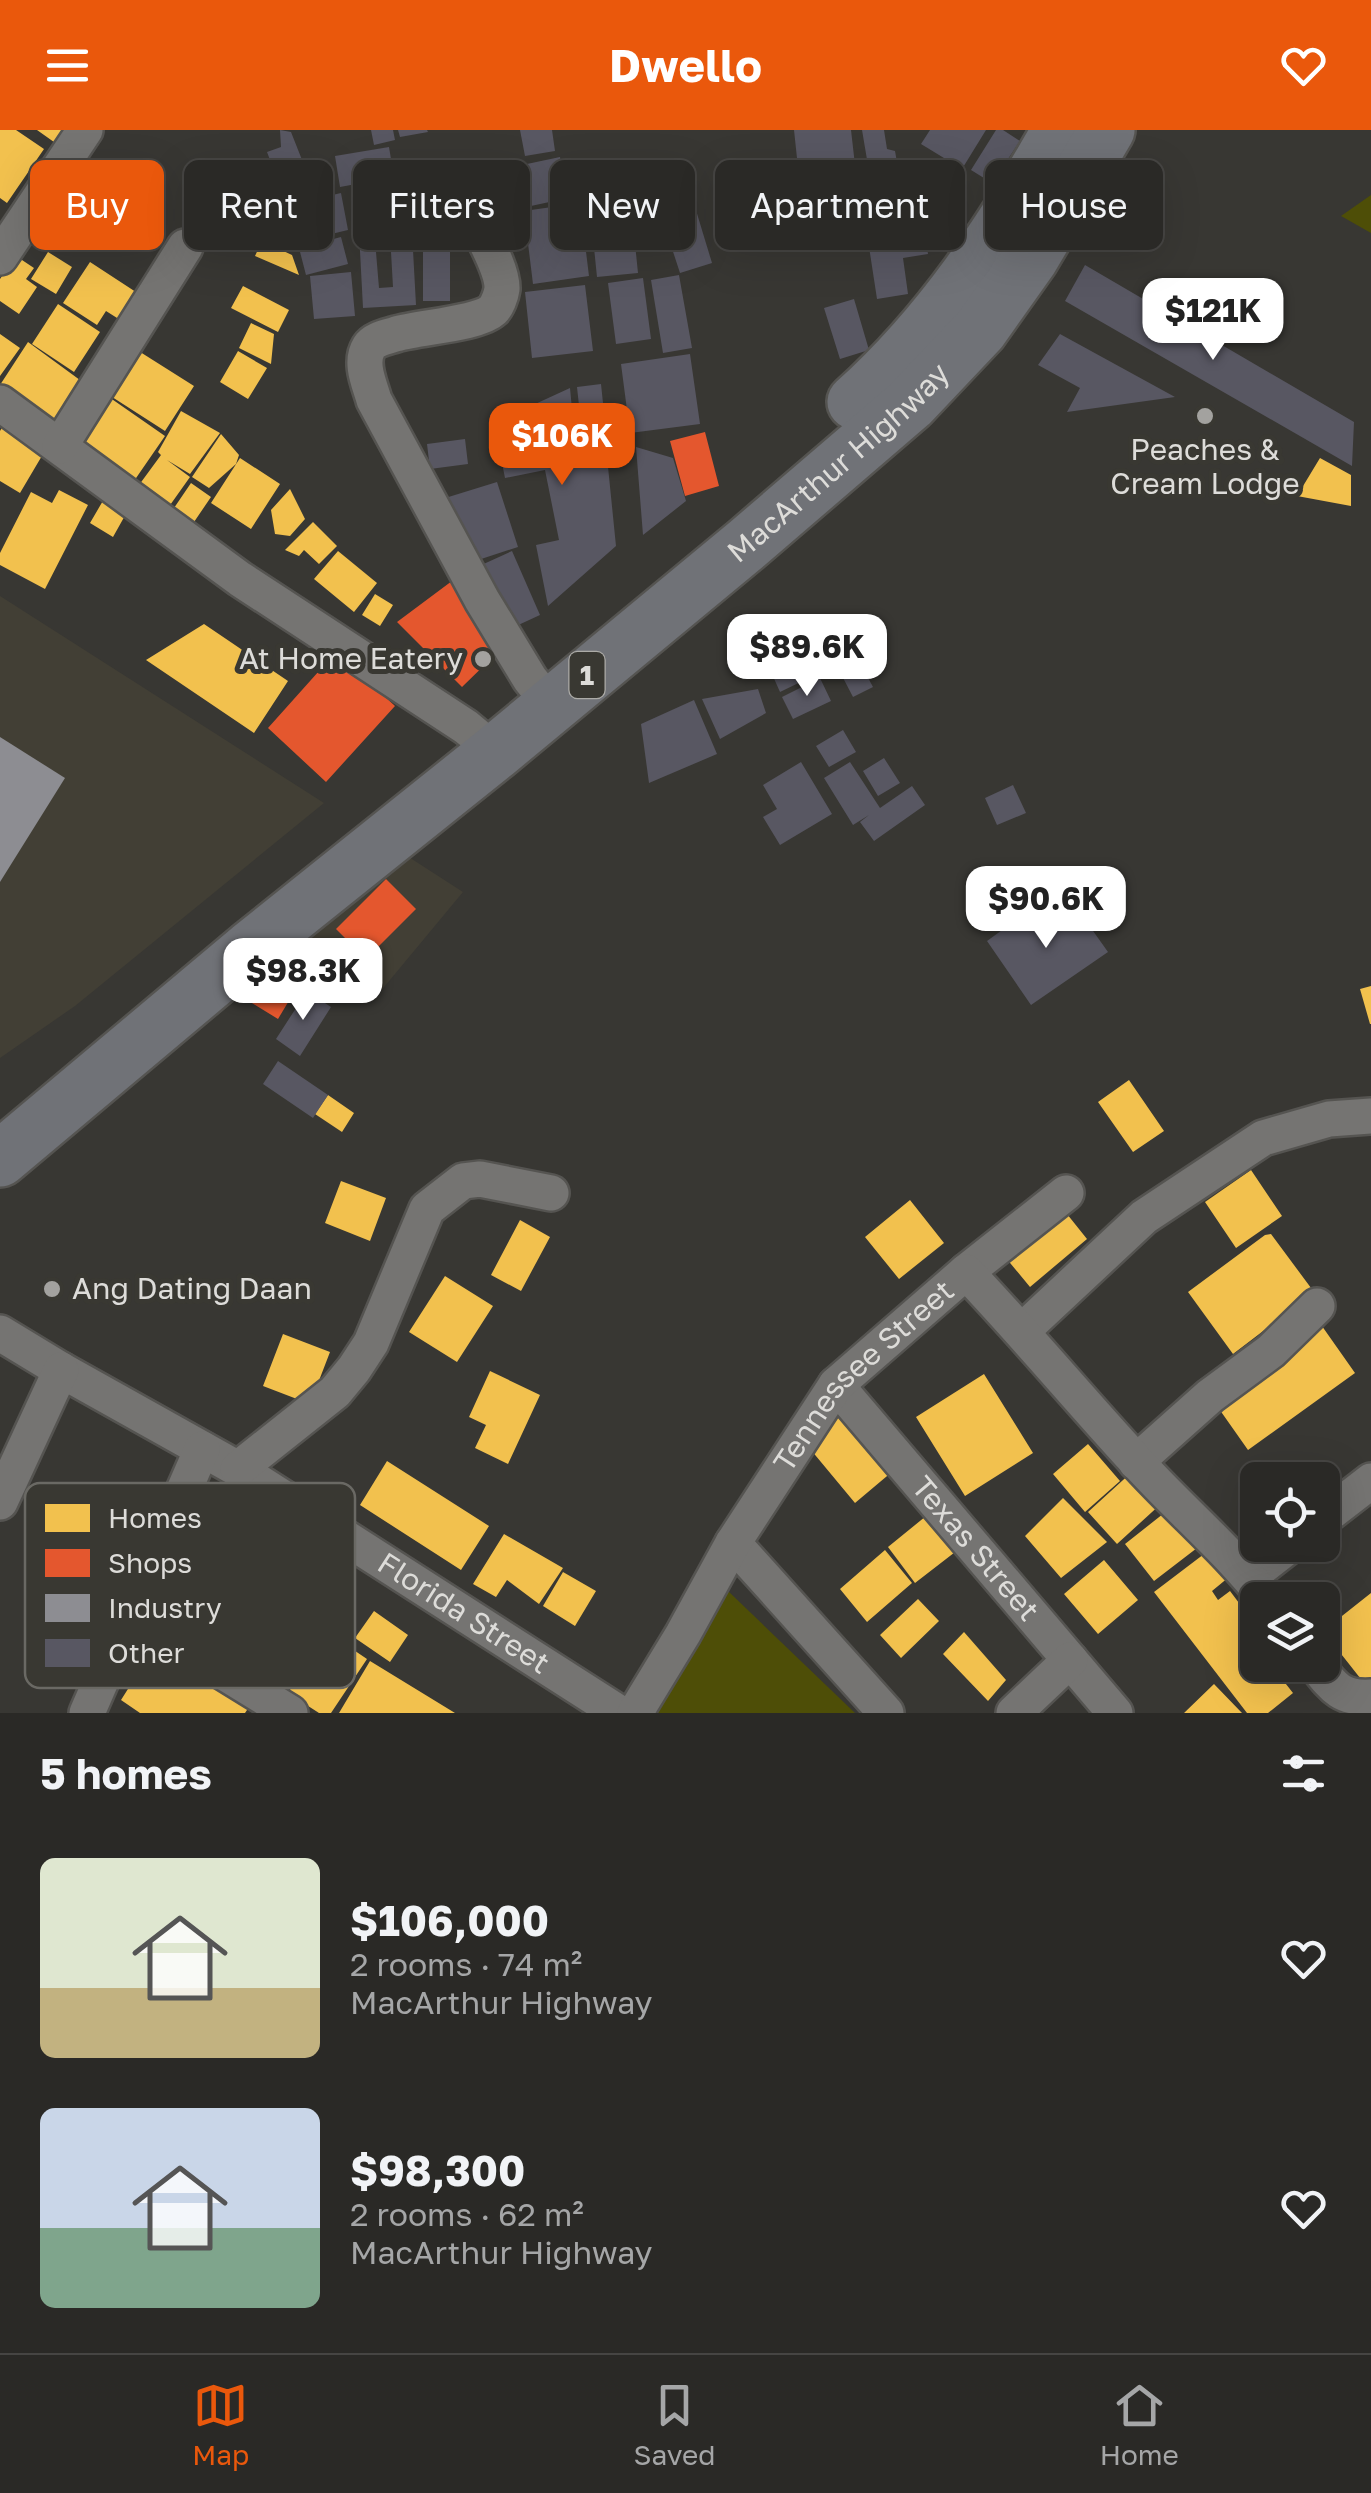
<!DOCTYPE html>
<html lang="en">
<head>
<meta charset="utf-8">
<style>
	body { margin:0; font-family:"Golos Text",sans-serif; background:#363532; color:#f1f3f6; height:100vh; display:flex; flex-direction:column; font-size:38px; white-space:nowrap }
	* { box-sizing:border-box; margin:0 }
	p { font-size:32px; color:#a5a6a7 }
	.icon { flex:none; width:55px; height:55px; fill:none; stroke:currentColor; stroke-width:2; stroke-linecap:round; stroke-linejoin:round }
	.map { position:relative; height:1583px; overflow:hidden }
	.details { display:flex; flex-direction:column; background:#2a2926; flex:1 }
	.details>* { flex:none }
	.guide { position:absolute; left:30px; top:30px; width:1312px; height:90px; display:flex; gap:20px }
	.buttons { position:absolute; left:1240px; top:1332px; display:grid; gap:20px }
	.buttons a { display:grid; place-items:center; width:100px; height:100px; border-radius:15px; background:#2a2926; box-shadow:0 10px 40px #0002,0 0 0 2px #464543; font-size:50px }
	.price { position:absolute; translate:-50% -85px; padding:0 22px; border-radius:20px; background:#fff; color:#222; font-size:32px; line-height:65px; filter:drop-shadow(0 2px 5px #0008) }
	.price::after { content:''; position:absolute; left:50%; top:60px; width:30px; height:22px; margin-left:-15px; background:inherit; clip-path:polygon(0 0,100% 0,50% 100%) }
	.price.active { background:#ea580c; color:#fff }
	ul { padding:0; list-style:none }
	li { display:flex; align-items:center; gap:30px; height:250px; padding:0 40px }
	li span { display:grid; place-items:center; flex:none; width:280px; height:200px; border-radius:15px; color:#555 }
	li>.icon { margin-inline-start:auto }
	span .icon { width:120px; height:120px; fill:#fffc; stroke-width:1 }
	li b { font-size:42px }
	h2 { display:flex; justify-content:space-between; align-items:center; height:120px; padding:0 40px; font-size:42px }
	.pill { padding:0 35px; border-radius:15px; background:#2a2926; box-shadow:0 10px 40px #0002,0 0 0 2px #464543; font-size:35px; line-height:90px }
	.pill.active { background:#ea580c; color:#fff }
	header { display:flex; justify-content:space-between; align-items:center; height:130px; padding:0 40px; background:#ea580c; color:#fff; font-size:45px; font-weight:700 }
	.dock { display:flex; justify-content:space-around; align-items:center; height:140px; border-top:2px solid #464543; background:#2a2926; font-size:28px; color:#a5a6a7 }
	.dock a { display:grid; justify-items:center; gap:5px }
	.dock .active { color:#ea580c }
	.map>svg:first-child { display:block }
</style>
</head>
<body>
<header><svg class="icon" aria-label="menu" viewBox="0 0 24 24"><path d="M4 6h16M4 12h16M4 18h16"/></svg>Dwello<svg class="icon" aria-label="heart" viewBox="0 0 24 24"><path d="M12 20l-8-8c-3-5 5-10 8-4 3-6 11-1 8 4z"/></svg></header>
<div class="map">
<svg width="1371" height="1583" viewBox="0 0 1371 1583">
	<rect width="100%" height="100%" fill="#383733"/>
	<path fill="#423f35" d="M0 466 324 673 75 876 0 928Z
		M401 722 463 762 375 868 284 819Z"/>
	<path fill="#4e4e07" d="M1371 65V103L1341 86Z
		M728 1461 855 1583H656Z"/>
	<path fill="#f2c14e" d="M0 0H16L44 19 7 73 0 68Z
		M37 0H74L61 17Z
		M263 81 276 86 287 84 291 101 288 103 291 114 256 102Z
		M262 111 292 125 299 145 255 126Z
		M48 122 72 137 56 164 31 149Z
		M16 126 34 138 26 149 37 157 19 184 0 171V149Z
		M90 132 142 166 125 193 106 181 97 195 63 173Z
		M243 156 289 180 278 202 231 178Z
		M58 174 100 202 74 242 32 214Z
		M251 193 274 204 271 234 239 218Z
		M0 204 20 218 0 246Z
		M28 212 84 253 55 294 0 255Z
		M137 220 194 256 165 301 109 265Z
		M238 221 267 238 248 269 220 252Z
		M106 265 165 306 134 351 76 310Z
		M181 281 220 303 190 344 167 330 190 347 168 378 139 355 161 325 158 322Z
		M4 294 46 319 20 363 0 351V301Z
		M221 304 239 325 236 334 209 358 192 347Z
		M240 328 280 354 251 399 211 373Z
		M1320 328 1351 345V376L1297 366Z
		M191 353 211 367 194 392 174 378Z
		M290 359 305 389 290 406 275 404 271 380Z
		M59 360 88 375 45 459 0 435V423L31 362 52 373Z
		M104 369 127 382 113 407 90 393Z
		M313 392 337 416 319 434 304 420 299 426 285 420Z
		M338 421 377 453 354 482 314 449Z
		M375 464 393 475 380 496 362 485Z
		M204 494 288 551 254 603 146 530Z
		M1371 856V894H1370L1360 859Z
		M1129 950 1164 1001 1133 1022 1098 972Z
		M328 965 354 983 342 1002 315 984Z
		M1251 1040 1282 1086 1236 1118 1205 1072Z
		M341 1051 386 1068 370 1111 325 1093Z
		M910 1070 944 1113 899 1149 865 1107Z
		M1059 1074 1087 1109 1030 1157 1001 1122Z
		M520 1090 550 1107 521 1161 491 1145Z
		M1271 1104 1314 1162 1233 1224 1188 1162 1265 1105Z
		M445 1146 493 1176 457 1232 409 1202Z
		M1317 1189 1355 1243 1248 1320 1210 1266Z
		M283 1204 330 1222 310 1274 263 1256Z
		M490 1241 540 1265 508 1334 475 1318 486 1295 469 1287Z
		M984 1244 1033 1323 965 1366 916 1287Z
		M845 1282 893 1341 855 1373 806 1314Z
		M1088 1314 1120 1351 1085 1382 1053 1344Z
		M387 1331 489 1396 461 1440 360 1375Z
		M1134 1340 1163 1372 1117 1414 1088 1382Z
		M1063 1368 1107 1412 1061 1448 1025 1406Z
		M1168 1380 1197 1418 1154 1451 1125 1414Z
		M931 1382 959 1419 915 1453 888 1417Z
		M504 1404 563 1438 539 1474 507 1450 496 1467 473 1454Z
		M885 1420 912 1453 867 1492 840 1459Z
		M1208 1421 1229 1447 1212 1461 1218 1470 1230 1461 1248 1485H1258V1535H1281L1275 1540 1293 1563 1268 1583H1247L1154 1462Z
		M1104 1430 1138 1470 1098 1504 1064 1464Z
		M563 1442 596 1461 575 1496 543 1476Z
		M1371 1463V1548L1364 1553 1323 1501Z
		M918 1469 939 1491 901 1528 880 1505Z
		M374 1481 408 1505 390 1532 355 1508Z
		M327 1502 367 1529 331 1583H319L288 1563Z
		M964 1502 1006 1550 988 1571 943 1524Z
		M157 1513 251 1574 245 1583H140L121 1570Z
		M370 1531 455 1583H339Z
		M1214 1554 1242 1583H1184Z"/>
	<path fill="#e4572e" d="M705 302 719 356 685 366 670 311Z
		M456 448 499 521 462 557 397 492Z
		M336 522 395 576 326 652 268 598Z
		M386 749 416 779 366 829 336 799Z
		M275 825 305 844 278 889 247 870Z"/>
	<path fill="#8d8d92" d="M0 607 65 648 0 752Z"/>
	<path fill="#585762" d="M280 0 291 2 306 40 278 51 267 22 281 17Z
		M371 0H393L395 10 374 15Z
		M398 0H427L428 2 400 7Z
		M520 0H552L555 21 525 26Z
		M794 0H851L862 96 819 101 816 95 803 84Z
		M862 0H884L887 19 895 21 902 60 873 65Z
		M930 0H986L962 39 921 14Z
		M996 0H1003L1020 11 992 53 971 40Z
		M389 17 394 47 340 57 335 26Z
		M560 27 568 68 517 79 508 38Z
		M661 46 667 77 636 82 631 52Z
		M629 55 638 143 597 147 588 59Z
		M341 63 348 100 298 112 290 75Z
		M919 63 928 124 903 128 908 164 877 169 862 71Z
		M412 67V99H402L397 95 360 93 352 70Z
		M580 73 589 146 533 154 524 81Z
		M695 77 712 133 680 143 662 88Z
		M392 99 396 109 387 108 386 117 376 122 379 158 393 157 391 122 413 120 416 175 363 178 359 102Z
		M341 107 348 134 306 145 299 118Z
		M423 108H450V171H423Z
		M1085 135 1354 292 1352 336 1065 171Z
		M351 142 355 186 314 189 310 146Z
		M679 145 692 218 663 223 651 150Z
		M643 148 651 209 616 214 608 153Z
		M585 155 593 221 532 228 525 162Z
		M854 169 869 220 840 229 824 178Z
		M1060 204 1175 267 1067 282 1080 258 1038 235Z
		M690 224 700 294 630 303 621 234Z
		M601 254 607 311 583 313 577 257Z
		M570 258 576 321 606 317 616 416 548 476 536 415 559 410 545 340 505 348 494 293Z
		M465 309 468 334 430 339 427 314Z
		M636 317 673 328 686 371 643 405Z
		M497 352 518 417 472 432 442 369Z
		M512 421 540 485 505 501 477 437Z
		M805 517 817 544 780 562 768 535Z
		M859 531 873 557 853 567 840 542Z
		M820 548 831 571 793 589 782 567Z
		M758 559 766 583 720 609 702 569Z
		M694 570 717 624 649 653 641 594Z
		M843 600 856 622 829 637 816 616Z
		M884 628 900 653 878 666 863 641Z
		M801 632 832 684 780 715 763 687 777 679 763 655Z
		M850 632 880 678 912 656 925 675 874 711 860 692 869 685 853 695 824 648Z
		M1013 655 1026 683 997 695 985 668Z
		M1081 784 1108 822 1031 875 987 811 1020 787Z
		M307 861 331 877 300 926 276 909Z
		M278 931 328 965 313 988 263 954Z"/>
	<g fill="none" stroke-linecap="round" stroke-linejoin="round">
		<g stroke="#555451" stroke-width="40">
			<g id="minor">
				<path d="M470 80C479 100 503 138 502 159 501 166 497 176 493 180 478 194 419 197 396 204 387 207 374 209 369 217 359 233 370 255 374 270L482 470 530 549 551 575"/>
				<path d="M0 127 85 0"/>
				<path d="M0 273 240 449 466 597 496 622"/>
				<path d="M60 316 185 117"/>
				<path d="M966 1142 1066 1063"/>
				<path d="M1022 1201 1144 1087 1263 1008 1329 989 1371 986"/>
				<path id="s1" d="M0 1203 61 1240 238 1339 619 1583"/>
				<path id="s2" d="M836 1255 1115 1583"/>
				<path d="M1136 1332 1210 1266 1271 1221 1317 1176"/>
				<path d="M238 1339 335 1262 354 1239 371 1213 427 1079 463 1051 480 1049 551 1063"/>
				<path d="M0 1372 61 1240"/>
				<path d="M1322 1389 1371 1351"/>
				<path d="M733 1413 886 1583"/>
				<path d="M1249 1447 1290 1415"/>
				<path d="M131 1485 290 1583"/>
				<path d="M1316 1535C1333 1557 1341 1569 1371 1567"/>
				<path d="M87 1583 202 1319"/>
				<path id="s3" d="M635 1583 683 1504 733 1413 836 1255 966 1142C1024 1203 1078 1268 1135 1330 1178 1378 1228 1419 1267 1470"/>
				<path d="M1014 1583 1070 1530"/>
			</g>
		</g>
		<g stroke="#555451" stroke-width="60">
			<g id="trunk">
				<path d="M855 272C940 196 1004 99 1060 0"/>
				<path id="s4" d="M0 1029 250 819 496 622 747 414 910 274 980 200 1031 128 1107 0"/>
			</g>
		</g>
		<use href="#minor" stroke="#757472" stroke-width="35"/>
		<use href="#trunk" stroke="#707277" stroke-width="55"/>
	</g>
	<g fill="#a3a29f" stroke="#393832" stroke-width="4">
		<circle cx="1205" cy="286" r="10"/>
		<circle cx="483" cy="529" r="10"/>
		<circle cx="52" cy="1159" r="10"/>
	</g>
	<g text-anchor="middle" stroke-width="10" stroke-linejoin="round" paint-order="stroke">
		<rect fill="#393832" stroke="#acaba7" stroke-width="2.5" x="569.5" y="522" width="35" height="46" rx="8"/>
		<g font-size="28" font-weight="bold" fill="#dddcd9">
			<text x="587" y="555">1</text>
		</g>
		<g font-size="30" fill="#dddcd9" stroke="#393832">
			<text x="1205" y="330">Peaches &amp;<tspan x="1205" dy="34">Cream Lodge</tspan></text>
			<text x="463" y="539" text-anchor="end">At Home Eatery</text>
			<text x="72" y="1169" text-anchor="start">Ang Dating Daan</text>
		</g>
		<g font-size="30" fill="#dddcd9" stroke="#393832">
			<text dy="10" stroke="none"><textPath href="#s4" startOffset="1090">MacArthur Highway</textPath></text>
			<text dy="10" stroke="none"><textPath href="#s3" startOffset="410">Tennessee Street</textPath></text>
			<text dy="10" stroke="none"><textPath href="#s2" startOffset="215">Texas Street</textPath></text>
			<text dy="10" stroke="none"><textPath href="#s1" startOffset="542">Florida Street</textPath></text>
		</g>
	</g>
	<rect x="25" y="1353" width="330" height="205" rx="15" fill="#393832" stroke="#6a6964" stroke-width="2.5"/>
	<rect x="45" y="1374" width="45" height="28" fill="#f2c14e"/>
	<rect x="45" y="1419" width="45" height="28" fill="#e4572e"/>
	<rect x="45" y="1464" width="45" height="28" fill="#8d8d92"/>
	<rect x="45" y="1509" width="45" height="28" fill="#585762"/>
	<g font-size="28" fill="#dddcd9">
		<text x="108" y="1398">Homes</text>
		<text x="108" y="1443">Shops</text>
		<text x="108" y="1488">Industry</text>
		<text x="108" y="1533">Other</text>
	</g>
</svg>
<div class="buttons">
<a><svg class="icon" aria-label="locate" viewBox="0 0 24 24"><circle cx="12" cy="12" r="6"/><path d="M12 2v4M12 18v4M2 12h4M18 12h4"/></svg></a>
<a><svg class="icon" aria-label="layers" viewBox="0 0 24 24"><path d="M12 4l9 5-9 5-9-5zM3 14l9 5 9-5"/></svg></a>
</div>
<b class="price" style="left:1213px;top:233px">$121K</b>
<b class="price active" style="left:562px;top:358px">$106K</b>
<b class="price" style="left:807px;top:569px">$89.6K</b>
<b class="price" style="left:1046px;top:821px">$90.6K</b>
<b class="price" style="left:303px;top:893px">$98.3K</b>
<div class="guide">
<a class="pill active">Buy</a>
<a class="pill">Rent</a>
<a class="pill">Filters</a>
<a class="pill">New</a>
<a class="pill">Apartment</a>
<a class="pill">House</a>
</div>
</div>
<section class="details">
<h2>5 homes<svg class="icon" aria-label="filters" viewBox="0 0 24 24"><path d="M4 7h16M4 17h16"/><circle cx="9" cy="7" r="2"/><circle cx="15" cy="17" r="2"/></svg></h2>
<ul>
<li><span style="background:linear-gradient(#dfe7d0 65%,#c2b280 0)"><svg class="icon" aria-label="home" viewBox="0 0 24 24"><path d="M3 11l9-7 9 7M6 9v11h12V9"/></svg></span><div><b>$106,000</b><p>2 rooms · 74 m²</p><p>MacArthur Highway</p></div><svg class="icon" aria-label="heart" viewBox="0 0 24 24"><path d="M12 20l-8-8c-3-5 5-10 8-4 3-6 11-1 8 4z"/></svg></li>
<li><span style="background:linear-gradient(#c9d6e8 60%,#7fa58c 0)"><svg class="icon" aria-label="home" viewBox="0 0 24 24"><path d="M3 11l9-7 9 7M6 9v11h12V9"/></svg></span><div><b>$98,300</b><p>2 rooms · 62 m²</p><p>MacArthur Highway</p></div><svg class="icon" aria-label="heart" viewBox="0 0 24 24"><path d="M12 20l-8-8c-3-5 5-10 8-4 3-6 11-1 8 4z"/></svg></li>
</ul>
</section>
<nav class="dock">
<a class="active"><svg class="icon" aria-label="map" viewBox="0 0 24 24"><path d="M3 6l6-2 6 2 6-2v14l-6 2-6-2-6 2zM9 4v14M15 6v14"/></svg>Map</a>
<a><svg class="icon" aria-label="saved" viewBox="0 0 24 24"><path d="M7 4h10v16l-5-4-5 4z"/></svg>Saved</a>
<a><svg class="icon" aria-label="home" viewBox="0 0 24 24"><path d="M3 11l9-7 9 7M6 9v11h12V9"/></svg>Home</a>
</nav>
</body>
</html>
